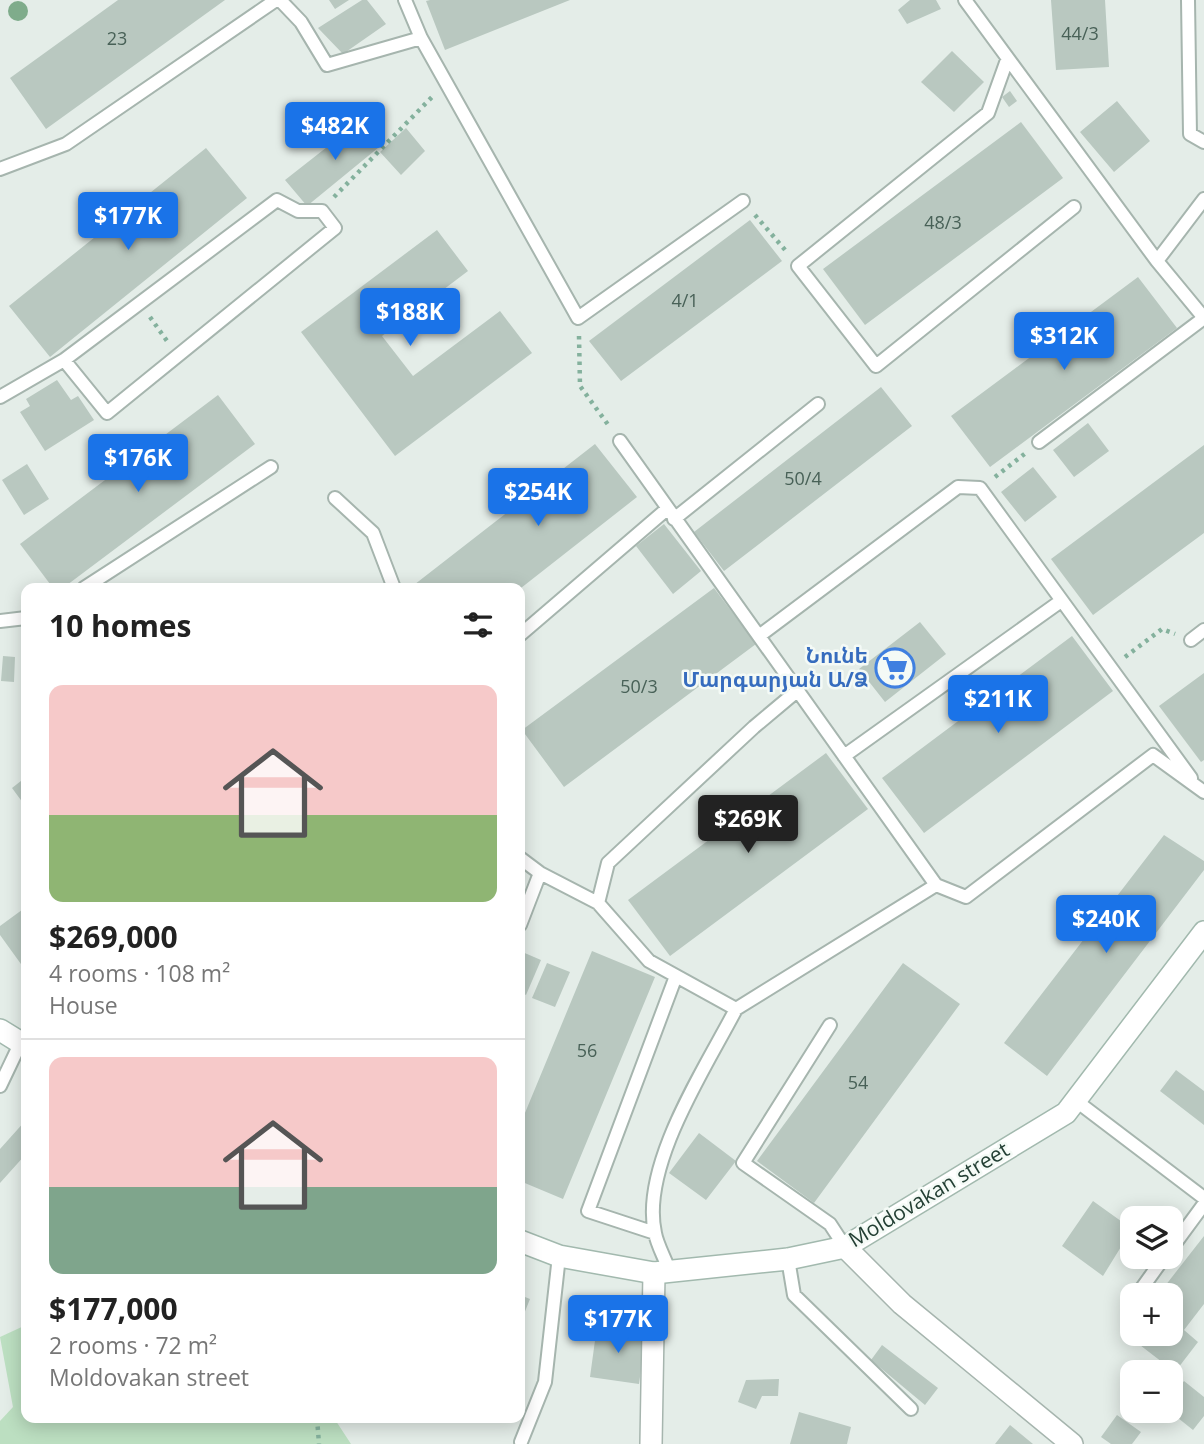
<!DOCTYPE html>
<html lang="en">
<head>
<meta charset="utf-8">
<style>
	body { margin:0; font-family:"Open Sans","Noto Sans Armenian",sans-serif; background:#f6f6f6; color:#222; height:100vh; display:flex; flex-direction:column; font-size:26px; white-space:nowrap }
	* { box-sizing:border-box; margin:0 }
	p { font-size:23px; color:#767676 }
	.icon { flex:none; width:38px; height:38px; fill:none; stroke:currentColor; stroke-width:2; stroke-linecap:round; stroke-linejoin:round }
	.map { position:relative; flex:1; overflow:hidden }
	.sheet { position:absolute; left:21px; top:583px; width:504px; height:840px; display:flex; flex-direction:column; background:#fff; border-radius:14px; box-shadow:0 4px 18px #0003 }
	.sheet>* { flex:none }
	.fabs { position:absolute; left:1120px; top:1206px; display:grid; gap:14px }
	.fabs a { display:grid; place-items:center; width:63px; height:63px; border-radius:14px; background:#fff; box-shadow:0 4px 18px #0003; font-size:35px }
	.price { position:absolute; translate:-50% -60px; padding:0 16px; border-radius:7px; background:#1a73e8; color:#fff; font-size:23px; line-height:46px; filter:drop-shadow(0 2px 4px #0008) }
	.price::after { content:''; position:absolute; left:50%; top:42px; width:21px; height:16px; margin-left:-10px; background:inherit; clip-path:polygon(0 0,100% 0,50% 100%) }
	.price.selected { background:#222; color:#fff }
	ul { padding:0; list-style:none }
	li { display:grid; align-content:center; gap:14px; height:371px; padding:0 28px }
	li+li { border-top:2px solid #e0e0e0 }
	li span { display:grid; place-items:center; height:217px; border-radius:14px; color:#555 }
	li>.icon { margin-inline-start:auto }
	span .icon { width:126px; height:126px; fill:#fffc; stroke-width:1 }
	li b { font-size:30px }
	h2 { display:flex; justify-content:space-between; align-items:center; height:84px; padding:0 28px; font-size:30px }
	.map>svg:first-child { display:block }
</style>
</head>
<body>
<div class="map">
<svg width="1204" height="1444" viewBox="0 0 1204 1444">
	<rect width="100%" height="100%" fill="#e4ede8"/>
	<path fill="#bcdfc1" d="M26 1325V1418H334L351 1444H0V1421L13 1407 0 1337Z"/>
	<path fill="#b9c8c0" d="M118 0H225L46 129 10 78Z
		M329 0H349L335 9Z
		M362 0H367L386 24 343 54 318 28Z
		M430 0H570L445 50 426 1Z
		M910 0H936L941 9 907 24 898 10Z
		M1051 0H1105L1109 67 1056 70Z
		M952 51 984 82 954 112 921 82Z
		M1010 91 1017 101 1009 107 1002 97Z
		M1117 101 1150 141 1114 172 1080 132Z
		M364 118 384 143 307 206 285 180Z
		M1021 122 1063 178 865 325 823 269Z
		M406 128 425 151 401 175 380 152Z
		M206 148 247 198 50 357 9 306Z
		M750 220 782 261 621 381 589 341Z
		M437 230 468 271 382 336 413 376 500 311 532 353 395 456 301 332Z
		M1138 277 1177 328 990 467 951 416Z
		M57 380 71 400 78 396 94 420 45 451 20 412 30 406 26 399Z
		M881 387 912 426 724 571 694 532Z
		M218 395 255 444 63 588H53L20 544Z
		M1088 423 1109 451 1074 477 1053 450Z
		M595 444 637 497 521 588H410Z
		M1204 445V533L1093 615 1051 559Z
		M27 464 49 499 24 515 2 480Z
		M1033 467 1057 497 1025 522 1001 492Z
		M664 524 701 571 673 594 636 546Z
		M714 588 756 644 564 787 522 730Z
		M920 622 946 654 885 702 859 669Z
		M1072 636 1113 691 924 833 882 778Z
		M3 656 15 657 14 682 1 681Z
		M1204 673V760L1201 762 1159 706Z
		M826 753 868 809 670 956 628 900Z
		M26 777V807L12 788Z
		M1164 835 1204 861V870L1047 1076 1004 1043Z
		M26 907V971L0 935V926Z
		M520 951 541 960 526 995 520 992Z
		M592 951 655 977 563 1199 520 1181V1125Z
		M547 963 570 972 555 1007 532 998Z
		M903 963 960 1004 814 1203 757 1161Z
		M1176 1070 1204 1091V1125L1160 1091Z
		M26 1120V1154L0 1183V1149Z
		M699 1133 736 1161 706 1200 669 1173Z
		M1093 1201 1132 1229 1103 1276 1062 1246Z
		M1204 1236V1304L1184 1330 1198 1342 1175 1372 1136 1342 1143 1334H1171V1295H1158Z
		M520 1295 530 1299 520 1324Z
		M597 1326 646 1333 639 1384 590 1377Z
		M882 1345 938 1388 925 1405 871 1360Z
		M779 1379 778 1396H762L756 1409 738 1402 746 1380Z
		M1184 1381 1204 1397V1416L1193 1430 1168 1410H1171V1398Z
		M799 1412 851 1427 847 1444H790Z
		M1117 1415 1141 1432 1132 1444H1111L1101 1437Z
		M1010 1425 1033 1444H995Z"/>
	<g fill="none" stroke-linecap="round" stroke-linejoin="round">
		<g stroke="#a6b5ae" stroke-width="16">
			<path id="lane" d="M280 0 301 22 327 65 421 38
				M405 0 421 38 578 318 743 201
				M965 0 1157 261 1204 318
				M1188 0 1190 134 1204 142
				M1007 60 988 113 798 266 876 366 1074 207
				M0 169 66 144 276 0
				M1157 261 1204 199
				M0 397 64 360 277 200 298 211H322L335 228 107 413 64 360
				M620 441 936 885 966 897 1153 755 1204 792
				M1039 442 1204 318
				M335 498 373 533 394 588
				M674 519 818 404
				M84 588 271 467
				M0 621 26 618
				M520 635 667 509
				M759 636 958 487 980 488 1191 778
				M1191 640 1204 630
				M844 756 1061 601
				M520 858 540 873 598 903
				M520 925 540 873
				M736 1009 936 885
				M830 1025 743 1163 830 1224 845 1247
				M0 1086 20 1044
				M1075 1100 1204 1198
				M655 1233 588 1211 676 976
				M1171 1249 1204 1204
				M788 1259 794 1295 911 1409
				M670 1273C666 1260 657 1245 655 1233 640 1166 706 1067 736 1009L649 961 598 903 608 863 754 727 797 691
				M1137 1295 1165 1256
				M521 1442 545 1382 559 1256"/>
		</g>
		<g stroke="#a6b5ae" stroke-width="24">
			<path id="street" d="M845 1247 902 1304 1072 1444
				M651 1444 654 1273"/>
		</g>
		<g stroke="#a2b9ae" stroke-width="24">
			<path id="secondary" d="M0 1030 26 1046
				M520 1241 559 1256 654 1273 788 1259 845 1247 1066 1113 1204 932"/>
		</g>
		<path stroke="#84b19d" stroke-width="4.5" stroke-dasharray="3.5 5" stroke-linecap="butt" d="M334 197 433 96
			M755 215 786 251
			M150 317 167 341
			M579 336 580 386 609 426
			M995 477 1027 452
			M1125 657 1162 629 1175 634
			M317 1418 319 1444"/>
		<use href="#lane" stroke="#fff" stroke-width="12"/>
		<use href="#street" stroke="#fff" stroke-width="21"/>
		<use href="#secondary" stroke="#fff" stroke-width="21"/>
	</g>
	<circle fill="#7fac8b" cx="18" cy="11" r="10"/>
	<defs>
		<g id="supermarket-ring" transform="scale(2.0125)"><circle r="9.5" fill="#f4faf6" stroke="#3f7fe0" stroke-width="1.5"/><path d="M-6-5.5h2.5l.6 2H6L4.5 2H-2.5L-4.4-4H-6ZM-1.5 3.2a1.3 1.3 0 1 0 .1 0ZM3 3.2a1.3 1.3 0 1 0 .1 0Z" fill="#3f7fe0"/></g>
	</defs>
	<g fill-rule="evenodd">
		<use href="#supermarket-ring" x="895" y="668"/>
	</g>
	<g text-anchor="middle" stroke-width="5" stroke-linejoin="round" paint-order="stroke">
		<g font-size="18" fill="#486157">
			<text x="1080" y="40">44/3</text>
			<text x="117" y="45">23</text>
			<text x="943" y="229">48/3</text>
			<text x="685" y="307">4/1</text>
			<text x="803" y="485">50/4</text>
			<text x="639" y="693">50/3</text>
			<text x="587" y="1057">56</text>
			<text x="858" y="1089">54</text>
		</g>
		<g font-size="21" font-weight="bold" fill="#366cbe" stroke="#f4faf6" text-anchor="end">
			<text x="868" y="663">Նունե<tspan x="868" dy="24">Մարգարյան Ա/Ձ</tspan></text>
		</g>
		<g font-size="21" fill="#233f34" stroke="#f4faf6">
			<text transform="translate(929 1195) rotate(-31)" y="7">Moldovakan street</text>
		</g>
	</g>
</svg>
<div class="fabs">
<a><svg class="icon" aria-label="layers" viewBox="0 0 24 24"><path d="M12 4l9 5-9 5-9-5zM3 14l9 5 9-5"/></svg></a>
<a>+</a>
<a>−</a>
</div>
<b class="price" style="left:335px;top:162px">$482K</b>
<b class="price" style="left:128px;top:252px">$177K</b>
<b class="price" style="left:410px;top:348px">$188K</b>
<b class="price" style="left:1064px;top:372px">$312K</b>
<b class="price" style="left:138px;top:494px">$176K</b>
<b class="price" style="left:538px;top:528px">$254K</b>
<b class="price" style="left:998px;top:735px">$211K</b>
<b class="price selected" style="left:748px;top:855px">$269K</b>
<b class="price" style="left:1106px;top:955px">$240K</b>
<b class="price" style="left:618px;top:1355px">$177K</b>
<section class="sheet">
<h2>10 homes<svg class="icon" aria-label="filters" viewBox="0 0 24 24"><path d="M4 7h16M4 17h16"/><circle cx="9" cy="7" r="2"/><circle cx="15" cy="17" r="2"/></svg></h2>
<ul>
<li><span style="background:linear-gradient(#f6c9c9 60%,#8fb573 0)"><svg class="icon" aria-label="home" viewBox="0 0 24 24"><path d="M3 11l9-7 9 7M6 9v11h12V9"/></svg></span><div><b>$269,000</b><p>4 rooms · 108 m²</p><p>House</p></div></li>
<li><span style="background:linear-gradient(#f6c9c9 60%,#7fa58c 0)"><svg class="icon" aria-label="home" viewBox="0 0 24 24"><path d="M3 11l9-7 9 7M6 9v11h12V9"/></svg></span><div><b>$177,000</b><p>2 rooms · 72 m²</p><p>Moldovakan street</p></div></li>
</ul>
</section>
</div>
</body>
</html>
